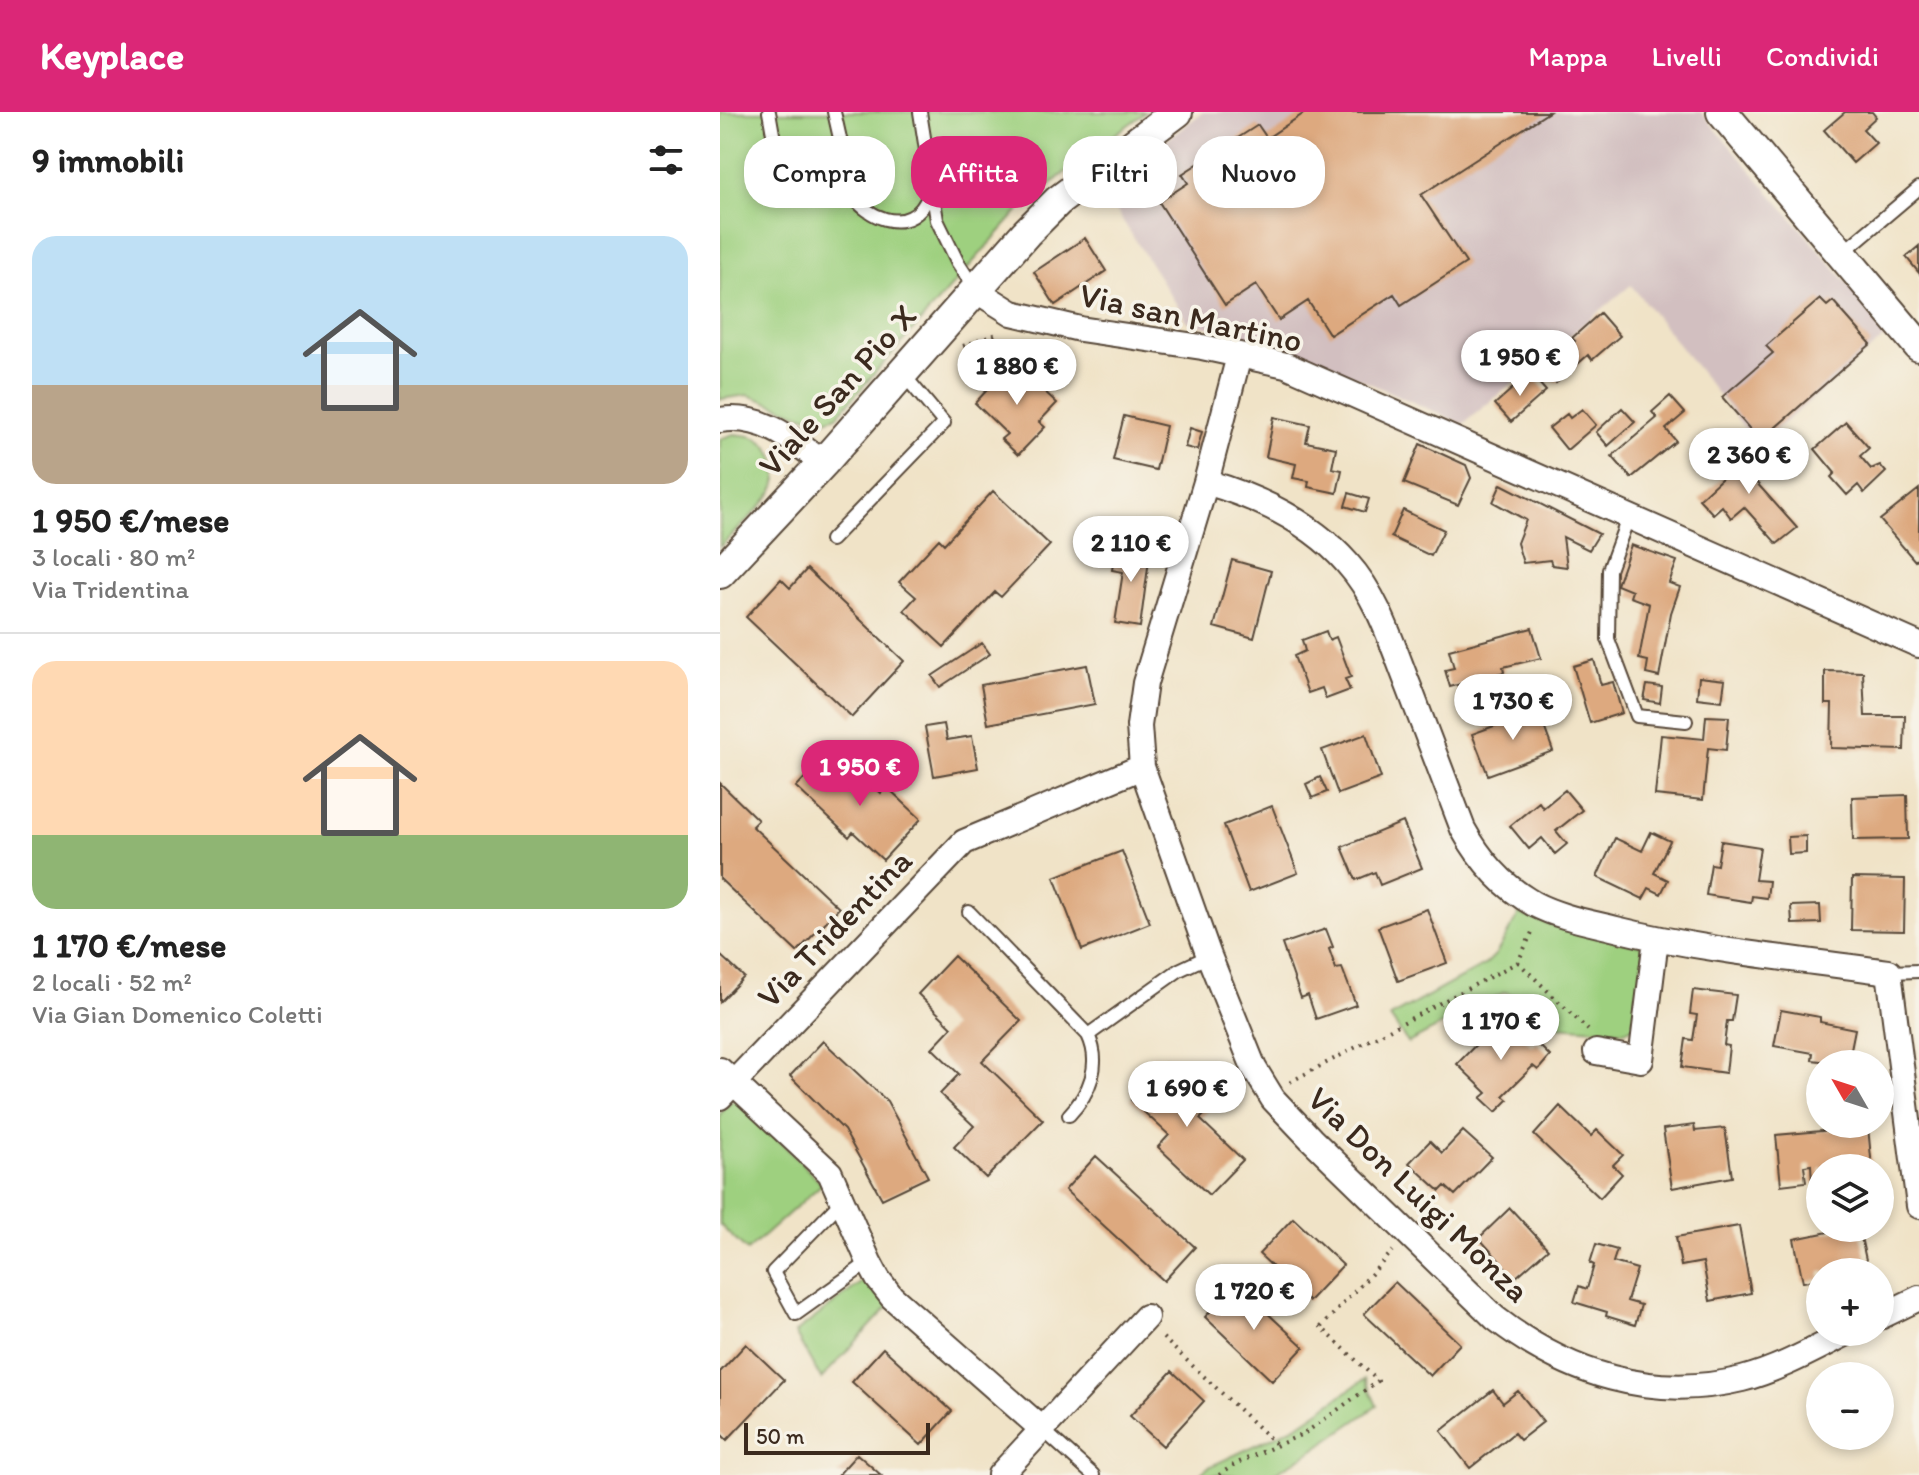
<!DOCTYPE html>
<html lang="it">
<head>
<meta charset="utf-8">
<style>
	body { margin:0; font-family:Itim,sans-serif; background:#f2f2f2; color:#222; height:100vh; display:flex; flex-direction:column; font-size:30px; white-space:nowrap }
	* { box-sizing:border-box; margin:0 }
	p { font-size:26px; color:#767676 }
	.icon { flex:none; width:44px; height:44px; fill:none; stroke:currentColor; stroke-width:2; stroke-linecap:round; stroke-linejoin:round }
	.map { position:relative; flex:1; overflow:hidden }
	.drawer { display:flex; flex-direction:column; background:#fff; width:720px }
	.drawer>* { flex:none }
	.guide { position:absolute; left:24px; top:24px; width:760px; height:72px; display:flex; gap:16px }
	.needle { width:52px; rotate:309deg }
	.fabs { position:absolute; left:1086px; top:938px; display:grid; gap:16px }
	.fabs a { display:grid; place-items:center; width:88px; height:88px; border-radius:50%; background:#fff; box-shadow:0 4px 12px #0003; font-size:40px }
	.scale { position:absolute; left:24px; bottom:20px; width:186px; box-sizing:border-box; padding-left:8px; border:4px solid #3b2a1e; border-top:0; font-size:22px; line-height:28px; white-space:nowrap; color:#3b2a1e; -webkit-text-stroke:6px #f7f3e8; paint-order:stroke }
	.price { position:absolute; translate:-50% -68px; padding:0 18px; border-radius:28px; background:#fff; color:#222; font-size:26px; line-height:52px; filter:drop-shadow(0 2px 4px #0008) }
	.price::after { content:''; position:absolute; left:50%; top:48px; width:24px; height:18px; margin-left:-12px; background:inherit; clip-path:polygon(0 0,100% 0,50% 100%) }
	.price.active { background:#db2777; color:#fff }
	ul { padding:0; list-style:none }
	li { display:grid; align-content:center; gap:16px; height:424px; padding:0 32px }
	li+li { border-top:2px solid #e0e0e0 }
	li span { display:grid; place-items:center; height:248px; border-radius:24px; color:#555 }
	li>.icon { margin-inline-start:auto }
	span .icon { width:144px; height:144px; fill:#fffc; stroke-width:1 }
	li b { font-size:34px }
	h2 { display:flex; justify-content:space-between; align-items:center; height:96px; padding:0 32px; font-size:34px }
	.tag { padding:0 28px; border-radius:32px; background:#fff; box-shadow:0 4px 12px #0003; font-size:28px; line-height:72px }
	.tag.active { background:#db2777; color:#fff }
	header { display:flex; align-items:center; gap:48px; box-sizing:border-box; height:112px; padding:0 40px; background:#db2777; color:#fff }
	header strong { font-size:38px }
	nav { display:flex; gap:44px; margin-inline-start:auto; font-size:28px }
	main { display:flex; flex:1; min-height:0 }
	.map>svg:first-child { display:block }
</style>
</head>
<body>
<header>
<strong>Keyplace</strong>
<nav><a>Mappa</a><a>Livelli</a><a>Condividi</a></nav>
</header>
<main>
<section class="drawer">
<h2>9 immobili<svg class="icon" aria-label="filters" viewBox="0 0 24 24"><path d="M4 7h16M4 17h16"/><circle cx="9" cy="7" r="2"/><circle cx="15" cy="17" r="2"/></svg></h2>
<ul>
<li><span style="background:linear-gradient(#bfe0f5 60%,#b9a48a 0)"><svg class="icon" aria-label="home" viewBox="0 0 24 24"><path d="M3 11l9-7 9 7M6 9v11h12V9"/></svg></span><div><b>1 950 €/mese</b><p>3 locali · 80 m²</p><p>Via Tridentina</p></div></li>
<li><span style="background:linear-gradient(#ffd9b3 70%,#8fb573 0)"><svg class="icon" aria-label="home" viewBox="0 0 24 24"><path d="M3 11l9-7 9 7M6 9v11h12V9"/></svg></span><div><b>1 170 €/mese</b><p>2 locali · 52 m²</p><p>Via Gian Domenico Coletti</p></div></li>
</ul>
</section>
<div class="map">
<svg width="1199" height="1363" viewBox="0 0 1199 1363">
	<rect width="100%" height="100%" fill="#f7f3e8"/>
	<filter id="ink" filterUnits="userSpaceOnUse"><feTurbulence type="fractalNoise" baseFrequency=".0125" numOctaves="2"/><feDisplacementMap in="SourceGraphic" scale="16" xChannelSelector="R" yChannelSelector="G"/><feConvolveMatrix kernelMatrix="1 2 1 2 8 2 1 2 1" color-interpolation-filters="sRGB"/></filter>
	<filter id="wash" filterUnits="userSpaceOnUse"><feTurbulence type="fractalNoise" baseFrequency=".006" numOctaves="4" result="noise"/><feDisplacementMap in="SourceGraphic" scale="32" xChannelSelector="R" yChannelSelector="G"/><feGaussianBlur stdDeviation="1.8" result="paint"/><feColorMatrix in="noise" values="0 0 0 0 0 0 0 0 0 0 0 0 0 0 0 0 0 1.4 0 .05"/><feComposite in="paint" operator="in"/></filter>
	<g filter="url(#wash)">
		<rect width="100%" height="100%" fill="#f0e3c7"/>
		<path fill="#d2bfc0" d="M483 0H981L1170 221 1038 333 911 173 743 312 578 240 468 210 383 78Z"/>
		<path fill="#9ed07f" stroke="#6c7d4e" stroke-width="2" d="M0 0H426L369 41 299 98 117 304 101 310 28 283 0 287Z
			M14 322C20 323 28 323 33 325 54 332 63 360 53 379 47 391 12 422 0 435V327Z
			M799 802 853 820 925 834 914 915 904 919 823 913 793 883 785 880 688 931 670 905 766 852 776 842Z
			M21 989 102 1072 27 1139 0 1113V1002L11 990Z
			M146 1167 170 1193 101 1267 75 1221Z
			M645 1267 657 1294 589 1341 551 1363H479L487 1356 578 1313Z"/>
		<g id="blocks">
			<path fill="#dda97f" d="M586 0H829L701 83 746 151 681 193 674 182 610 223 588 189 559 208 536 173 505 193 439 90 468 71 462 62 538 13 547 26Z
				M1125 0H1152L1156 5 1143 17 1156 31 1133 51 1104 18Z
				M365 126 386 159 335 193 314 160Z
				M1199 134V161L1186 145Z
				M1100 187 1107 194 1113 189 1151 232 1040 329 1002 285 1053 241 1046 234Z
				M880 201 900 224 872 248 868 243 836 271 824 257 855 229 852 226Z
				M293 250 337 291 319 310 325 315 298 343 281 327 287 322 255 291Z
				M810 261 826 279 791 310 775 292Z
				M950 284 965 301 946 317 956 329 911 366 892 344 937 306 932 300Z
				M902 296 915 310 888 334 876 320Z
				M862 297 876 313 847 338 829 316 847 302 850 306Z
				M404 304 446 314 436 358 393 348Z
				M554 305 590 313 586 330 616 336 612 356 622 358 617 381 588 375 589 369 573 366 576 352 546 345Z
				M1126 310 1149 336 1140 344 1151 357 1160 353 1166 360 1144 381 1138 373 1127 383 1111 365 1115 361 1095 337Z
				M470 316 482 320 477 338 465 335Z
				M700 332 746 353 751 366 738 393 684 371Z
				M1036 335 1053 353 1035 369 1077 416 1057 432 1024 395 1011 406 1002 394 993 402 979 387Z
				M781 372 879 422 869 438 843 425 847 455 832 453 830 448 803 451 797 431 806 408 773 390Z
				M1199 377V445L1195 449 1160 408Z
				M273 379 330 433 281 485 275 480 224 535 184 498 196 485 179 470 219 427 224 432Z
				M629 381 649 387 645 400 625 394Z
				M683 398 724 418 711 444 671 425Z
				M911 433 957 449 949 471 960 475 951 501 939 565 926 562 928 549 919 547 929 492 910 485 912 479 897 473Z
				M395 435 430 440 420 515 395 511 403 460 392 458Z
				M512 448 551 459 534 526 494 515Z
				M87 457 184 549 132 605 26 505 61 467 70 476Z
				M812 516 821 546 783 555 784 560 730 575 725 558 734 556 729 538Z
				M606 519 609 528 616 525 631 565 625 567 630 578 606 587 602 576 588 581 574 544 585 539 582 528Z
				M262 531 270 542 220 575 212 564Z
				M874 548 881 573 893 570 902 601 870 611 853 554Z
				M367 553 375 592 268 612 261 573Z
				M1105 559 1143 560 1145 604H1185L1184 638 1111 636 1112 592H1105Z
				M979 565 1005 568 1002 589 977 586Z
				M927 573 942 575 940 591 924 588Z
				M818 598 833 639 768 663 752 622Z
				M986 604 1009 605 1006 638 988 636 983 688 935 683 941 623 984 627Z
				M224 612 227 628 252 624 258 656 214 664 205 615Z
				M646 622 661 666 618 682 602 638Z
				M101 649 116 663 122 656 139 671 144 665 161 681 167 675 201 707 163 748 133 720 129 725 76 675Z
				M600 665 607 680 592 686 586 672Z
				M0 671 38 708 32 714 119 796 77 840 0 767Z
				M845 678 862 698 836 719 847 732 835 742 822 726 809 737 790 714 819 690 823 696Z
				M1187 683 1188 727 1133 728 1132 685Z
				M552 694 578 761 529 780 504 713Z
				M683 710 702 756 660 773 655 760 636 768 622 735Z
				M931 720 950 729 934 761 948 768 941 782 929 776 923 787 877 765 895 726 922 739Z
				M1086 724V741L1069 742 1068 725Z
				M1001 729 1040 735 1035 768 1049 769 1047 786 1032 784 1031 790 986 783 991 752 997 753Z
				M402 739 430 811 362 838 334 765Z
				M1132 766 1185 767 1184 819 1131 818Z
				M1100 793 1101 811 1072 812 1071 794Z
				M707 797 727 851 678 869 658 815Z
				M606 817 613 835 609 837 616 857 622 856 636 893 596 907 588 883 581 886 562 832Z
				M0 843 24 865 0 890Z
				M234 844 301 909 262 949 323 1008 266 1066 234 1035 254 1014 220 982 239 962 212 936 232 915 198 882Z
				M973 878 1016 883 1012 909H1007L1004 933 1009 934 1006 961 962 955 966 927 973 928 977 903 970 902Z
				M1061 898 1100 905V910L1135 917 1128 952 1092 948 1093 941 1054 934Z
				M782 906 812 934 817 931 830 944 818 958 813 954 783 984 788 988 776 1000 761 986 767 981 737 952Z
				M103 929 167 989 208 1065 162 1087 124 1018 70 964Z
				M445 951 492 995 480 1007 523 1048 489 1083 438 1035 449 1023 411 988Z
				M840 994 871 1024 877 1018 903 1043 893 1053 902 1062 880 1086 814 1023Z
				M974 1013 975 1019 1005 1016 1012 1065 952 1076 943 1017Z
				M1148 1015 1152 1056H1122V1052L1117 1053V1056H1100V1070L1092 1071 1091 1053 1084 1054 1086 1070 1061 1073 1056 1023Z
				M743 1019 772 1045 735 1083 725 1074 720 1079 689 1051 710 1029 722 1041Z
				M376 1044 475 1135 444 1169 345 1078Z
				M790 1096 828 1137 795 1166 759 1126Z
				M573 1106 623 1153 589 1189 539 1142Z
				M1019 1114 1031 1181 990 1189 983 1150 961 1154 956 1125Z
				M1128 1116H1139L1148 1157 1132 1160H1100V1167L1083 1170 1074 1127Z
				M876 1132 897 1138 893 1150 917 1157 907 1189 921 1193 915 1213 886 1204 887 1200 854 1190 859 1174 867 1177 874 1153 870 1151Z
				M675 1170 740 1232 710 1264 644 1202Z
				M516 1172 584 1235 552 1269 485 1205Z
				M26 1232 64 1268 7 1328 0 1321V1260Z
				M163 1236 232 1299 201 1333 132 1270Z
				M452 1259 484 1289 443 1334 410 1304Z
				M773 1278 783 1291 798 1279 823 1310 800 1328 794 1321 750 1356 721 1319Z
				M137 1342 161 1363H118Z"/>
		</g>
	</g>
	<g filter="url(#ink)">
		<use href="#blocks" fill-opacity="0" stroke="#564637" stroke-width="2"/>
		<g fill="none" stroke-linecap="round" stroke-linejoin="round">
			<g stroke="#564637" stroke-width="16">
				<path id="service" d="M49 0C56 34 54 61 90 76 111 69 115 57 121 38
					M114 0 133 84C148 105 181 120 201 97 205 92 208 85 212 80
					M200 0 217 108 238 151 255 177
					M1121 142 1199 76
					M908 406 889 458 888 527 917 604 966 609
					M111 428 224 311 184 263
					M249 800 368 923 459 858 489 844
					M1169 860 1199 859
					M349 1003C370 981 382 952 368 923
					M122 1089 53 1160 76 1202 149 1150
					M322 1317 373 1363"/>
			</g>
			<g stroke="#564637" stroke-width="28">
				<path id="minor" d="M257 179 292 201 360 217 482 235 566 253 1199 533
					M519 244 486 370 425 571 419 614 422 655 489 844 534 956 553 987 591 1027 775 1206C847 1262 932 1289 1022 1267 1060 1257 1095 1237 1129 1220
					M0 308C42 302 71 326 103 351
					M486 370C537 385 591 410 627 451 658 485 672 532 689 575 707 623 725 670 743 717 760 748 782 774 814 792 839 805 868 810 896 817 985 839 1078 847 1169 860L1199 1094
					M876 940 921 948 936 827
					M0 958 110 1061 149 1150 158 1167 172 1185 322 1317
					M0 985 244 730 422 655
					M1160 1205 1199 1186
					M280 1363 426 1205"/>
			</g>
			<g stroke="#564637" stroke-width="34">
				<path id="tertiary" d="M1002 0 1199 234
					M0 461 103 351 306 121 338 89 457 0"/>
			</g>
			<path stroke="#564637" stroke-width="4" stroke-dasharray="2 6" stroke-linecap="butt" d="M243 234 280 221
				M798 850 868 918
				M570 970 798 850 814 816
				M443 1226 557 1333
				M499 1363 515 1352 585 1321 658 1269 601 1215 673 1139"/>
			<use href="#service" stroke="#fff" stroke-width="12"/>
			<use href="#minor" stroke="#fff" stroke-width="24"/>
			<use href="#tertiary" stroke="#fff" stroke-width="30"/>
		</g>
	</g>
	<g text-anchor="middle" stroke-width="7" stroke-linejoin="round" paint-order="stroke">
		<g font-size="34" fill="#3b2a1e" stroke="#f7f3e8">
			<text transform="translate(471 205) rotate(12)" y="12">Via san Martino</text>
			<text transform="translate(117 278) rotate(-48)" y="12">Viale San Pio X</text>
			<text transform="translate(114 816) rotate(-46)" y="12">Via Tridentina</text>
			<text transform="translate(699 1082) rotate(44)" y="12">Via Don Luigi Monza</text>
		</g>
	</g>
</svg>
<div class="fabs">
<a><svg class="needle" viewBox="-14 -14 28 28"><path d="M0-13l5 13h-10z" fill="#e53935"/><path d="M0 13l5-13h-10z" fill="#767676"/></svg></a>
<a><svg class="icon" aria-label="layers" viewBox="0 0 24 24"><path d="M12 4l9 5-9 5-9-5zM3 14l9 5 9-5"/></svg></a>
<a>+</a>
<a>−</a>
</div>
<div class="scale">50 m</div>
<b class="price" style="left:800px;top:286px">1 950 €</b>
<b class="price" style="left:297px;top:295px">1 880 €</b>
<b class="price" style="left:1029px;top:384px">2 360 €</b>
<b class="price" style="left:411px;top:472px">2 110 €</b>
<b class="price" style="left:793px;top:630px">1 730 €</b>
<b class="price active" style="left:140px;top:696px">1 950 €</b>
<b class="price" style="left:781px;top:950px">1 170 €</b>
<b class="price" style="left:467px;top:1017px">1 690 €</b>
<b class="price" style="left:534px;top:1220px">1 720 €</b>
<div class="guide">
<a class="tag">Compra</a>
<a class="tag active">Affitta</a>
<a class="tag">Filtri</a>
<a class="tag">Nuovo</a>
</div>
</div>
</main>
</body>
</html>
